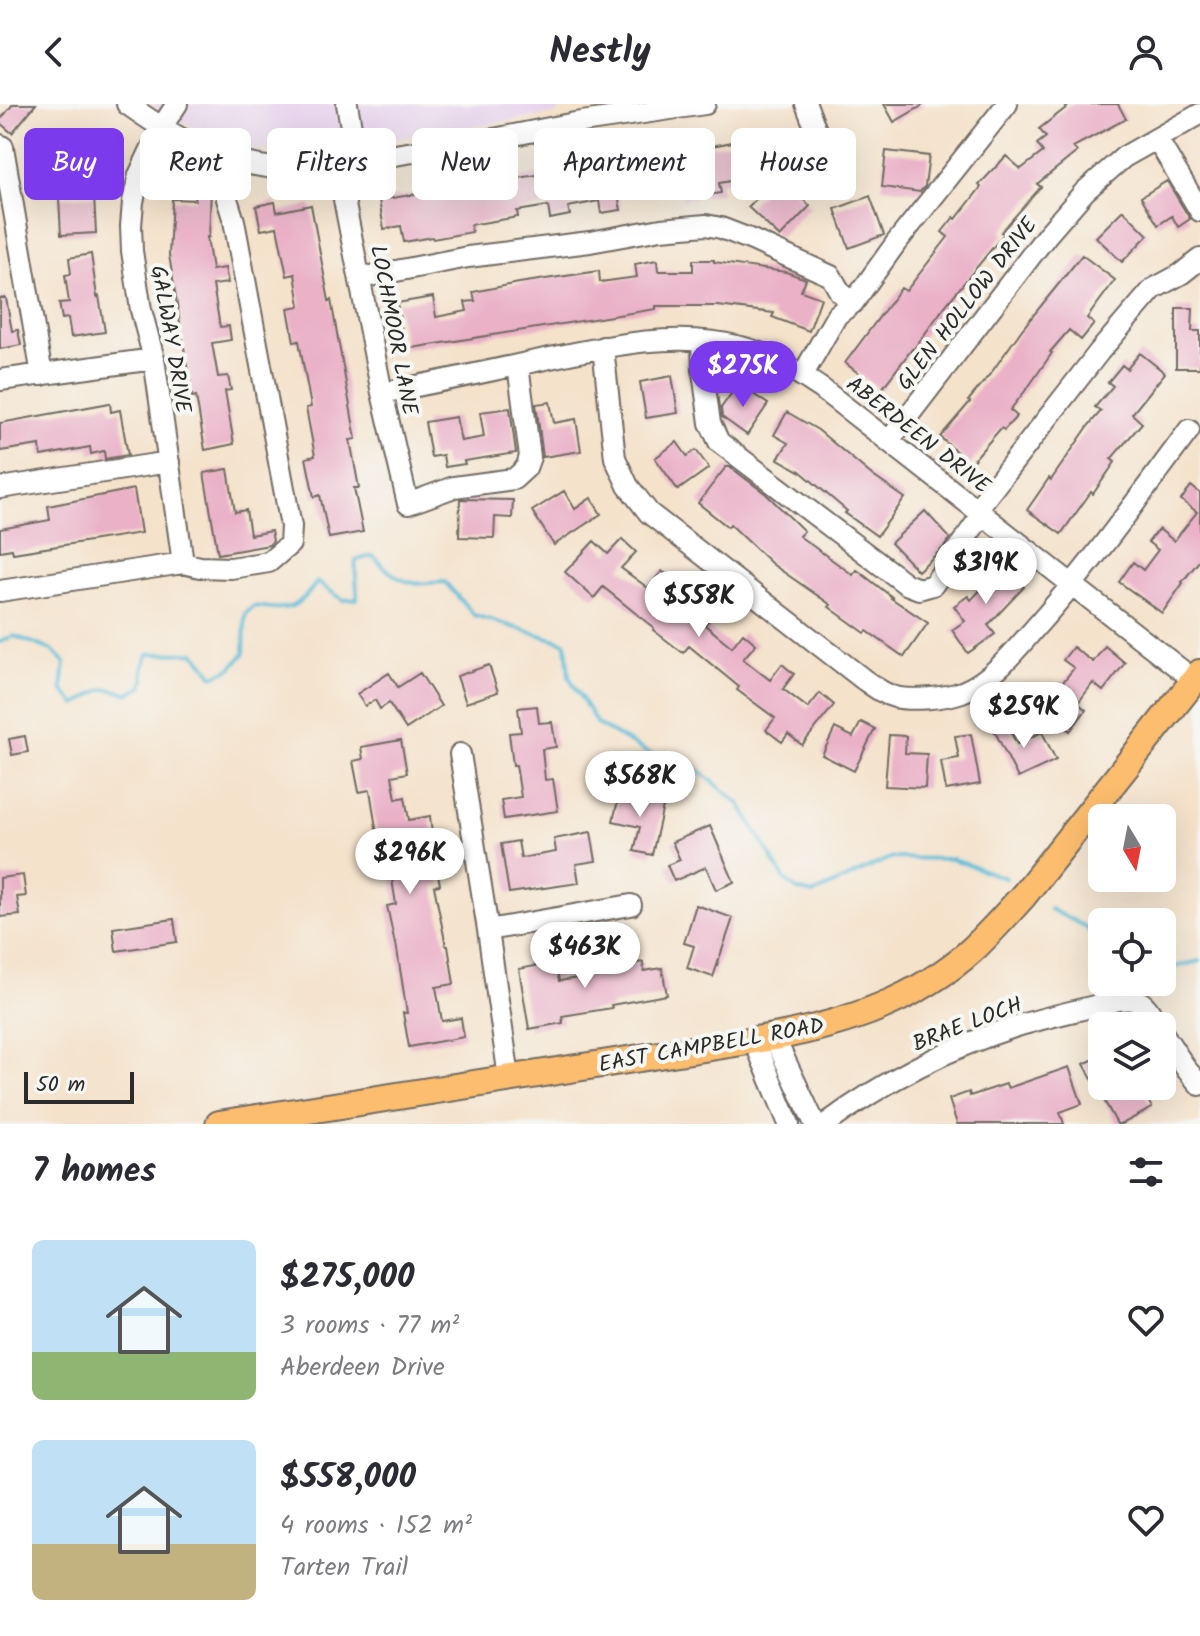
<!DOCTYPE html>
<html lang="en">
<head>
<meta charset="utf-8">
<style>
	body { margin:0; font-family:Kalam,sans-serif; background:#f2f2f3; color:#2b2b33; height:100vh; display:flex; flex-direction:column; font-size:30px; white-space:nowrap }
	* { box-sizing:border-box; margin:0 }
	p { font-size:26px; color:#7c7c81 }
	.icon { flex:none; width:44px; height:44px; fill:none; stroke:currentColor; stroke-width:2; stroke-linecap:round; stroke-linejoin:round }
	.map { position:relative; height:1020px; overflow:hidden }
	.drawer { display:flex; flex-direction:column; background:#fff; flex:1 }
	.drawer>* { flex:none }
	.hud { position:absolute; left:24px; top:24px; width:1152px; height:72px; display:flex; gap:16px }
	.needle { width:52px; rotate:170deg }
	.buttons { position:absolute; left:1088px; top:700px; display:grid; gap:16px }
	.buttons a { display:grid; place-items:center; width:88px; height:88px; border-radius:12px; background:#fff; box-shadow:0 8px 32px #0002; font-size:40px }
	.scale { position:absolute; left:24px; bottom:20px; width:110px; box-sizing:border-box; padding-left:8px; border:4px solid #2b2b2b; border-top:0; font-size:22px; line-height:28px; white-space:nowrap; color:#2b2b2b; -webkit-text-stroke:6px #f6f6f2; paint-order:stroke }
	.price { position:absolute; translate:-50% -68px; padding:0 18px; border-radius:28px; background:#fff; color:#222; font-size:26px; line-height:52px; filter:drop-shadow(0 2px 4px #0008) }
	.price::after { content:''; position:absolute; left:50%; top:48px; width:24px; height:18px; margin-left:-12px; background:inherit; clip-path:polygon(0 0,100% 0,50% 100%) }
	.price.current { background:#7c3aed; color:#fff }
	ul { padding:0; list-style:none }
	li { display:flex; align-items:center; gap:24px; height:200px; padding:0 32px }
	li span { display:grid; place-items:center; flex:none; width:224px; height:160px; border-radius:12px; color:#555 }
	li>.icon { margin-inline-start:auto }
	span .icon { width:96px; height:96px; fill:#fffc; stroke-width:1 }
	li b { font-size:34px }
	h2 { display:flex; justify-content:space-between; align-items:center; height:96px; padding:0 32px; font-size:34px }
	.chip { padding:0 28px; border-radius:12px; background:#fff; box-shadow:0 8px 32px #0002; font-size:28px; line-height:72px }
	.chip.current { background:#7c3aed; color:#fff }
	header { display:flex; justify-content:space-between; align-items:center; height:104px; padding:0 32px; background:#fff; font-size:36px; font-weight:700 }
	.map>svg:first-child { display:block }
</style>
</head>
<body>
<header><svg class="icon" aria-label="back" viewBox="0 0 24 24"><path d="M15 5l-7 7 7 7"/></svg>Nestly<svg class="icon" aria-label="person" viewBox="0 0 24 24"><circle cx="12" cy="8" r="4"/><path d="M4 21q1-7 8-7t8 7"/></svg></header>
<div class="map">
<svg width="1200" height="1020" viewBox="0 0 1200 1020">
	<rect width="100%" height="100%" fill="#f6f6f2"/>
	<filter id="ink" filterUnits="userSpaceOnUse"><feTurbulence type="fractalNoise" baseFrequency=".0125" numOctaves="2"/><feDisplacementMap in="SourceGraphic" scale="16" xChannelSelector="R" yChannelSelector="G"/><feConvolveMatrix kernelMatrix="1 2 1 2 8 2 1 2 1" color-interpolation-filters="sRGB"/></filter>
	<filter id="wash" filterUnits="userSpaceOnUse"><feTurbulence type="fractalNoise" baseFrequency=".006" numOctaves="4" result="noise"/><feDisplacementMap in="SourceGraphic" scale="32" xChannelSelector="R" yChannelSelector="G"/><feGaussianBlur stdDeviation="1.8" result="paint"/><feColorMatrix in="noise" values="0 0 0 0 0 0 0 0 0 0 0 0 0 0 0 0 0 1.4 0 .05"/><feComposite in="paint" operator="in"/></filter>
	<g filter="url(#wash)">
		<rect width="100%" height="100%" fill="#f4e2cb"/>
		<path fill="#e8d2ee" d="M151 0H557L559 9 305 49 231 44Z"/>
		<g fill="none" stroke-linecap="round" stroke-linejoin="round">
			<path stroke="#55b9d4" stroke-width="4" d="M0 538 14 532 52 546 65 559 62 585 76 601C101 587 97 580 128 590L142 583 144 576 143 566 148 550 195 549 213 572 230 565 244 550 245 510 254 502C288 506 296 508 317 478L343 496 357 495C358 482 354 469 356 456L373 452C400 480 407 481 445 478L474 511 566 539 569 573 597 620 650 650 694 662 740 700 785 776 797 786 813 790 890 754 952 755 1005 774
				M1050 805 1086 823 1102 847
				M1162 866 1200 857"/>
		</g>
		<g id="blocks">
			<path fill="#eab1c7" d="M13 0H36L12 29 0 19V16Z
				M884 0H925L894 18Z
				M1071 0H1118L1126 15 1073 43 1077 48 1037 80 1041 83 1001 128 1004 130 945 202 913 246 912 245 881 286 845 259 901 184 906 187 948 133 942 128 954 113 956 115 981 83 979 81 1006 52 1021 65 1043 48 1037 40 1046 33 1039 25Z
				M67 30 112 40 103 75 58 65Z
				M775 30 777 43 764 46 769 70 719 79 721 89 683 95 682 87 652 92 650 80 617 86 621 106 601 109 599 97 568 103 570 111 550 115 548 102 517 107 518 113 470 121 472 128 433 135 432 133 404 138 401 122 384 125 379 96 664 51Z
				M886 47 929 52 925 82 920 88 882 83Z
				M782 75 810 102 780 133 748 103 771 80 772 86Z
				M1167 77 1190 115 1178 123 1172 112 1158 121 1141 93Z
				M195 85 211 86 209 133H207L212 166 225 164 228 179 213 181 220 223 229 222 231 236 212 239 218 273 228 272 231 286 225 287 234 340 205 346 196 292 192 293 169 151 172 95 195 96Z
				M94 92 96 129 61 131 59 94Z
				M870 92 884 131 849 144 835 105Z
				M275 98 277 108 311 101 329 197 331 196 356 335 350 336 359 384H354L363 428 329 434 320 391 314 393 306 354 315 352 306 304 311 303 299 237 294 238 288 204 300 202 295 170 287 172 277 123 261 126 256 102Z
				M1123 106 1148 131 1122 158 1096 133Z
				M91 150 97 193 99 192 105 228 71 233 68 214 62 215 59 199 69 198 65 171 71 170 69 154Z
				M1082 151 1115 176 1087 214 1094 220 1081 236 1069 226 1050 248 1052 249 1029 282 1010 306 1017 312 1004 326 1001 324 970 360 940 333 970 298 968 297 991 269 1023 224Z
				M657 156 658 167H693V156H714V158L786 168 806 175 801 187 821 194 809 227 772 213 774 209 718 202H656V205L405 245 397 199 433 193 436 213 467 207 465 198 475 197 473 188 519 179 599 167 600 178 637 173 635 160Z
				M0 194H6L12 227 18 226 21 241 0 245Z
				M1176 204H1193L1192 227H1200V264H1176Z
				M1140 249 1165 269 1132 310 1142 319 1111 355 1115 358 1093 390 1091 388 1061 430 1027 406 1049 374 1051 376 1089 321 1101 307 1095 303 1113 282 1108 278 1122 261 1127 265Z
				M672 272 678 309 646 314 640 278Z
				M738 280 768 300 747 331 722 313 721 304Z
				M550 298 554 319 576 315 581 347 543 353 536 300Z
				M110 299 111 308 120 306 128 351 105 355 104 347 91 350 90 343 41 352 40 341 0 347V319Z
				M510 304 516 349 464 357 465 360 445 363 443 351 431 353 425 318 456 313 461 337 484 333 480 308Z
				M787 308 818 326 873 372 905 394 877 432 845 409 847 407 800 367 778 355 788 339 774 331Z
				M677 338 687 352 696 346 709 364 678 386 655 354Z
				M726 363H730L766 390 804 427 799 432 853 471 857 466 892 493 891 494 928 519 904 553 867 527 865 529 829 503 831 501 772 460 730 420 728 423 698 399Z
				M228 365 235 408 246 406 250 431 271 427 273 437 269 441 218 450 204 369Z
				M1191 382 1200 389V456L1182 478 1183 479 1162 509 1119 478 1133 458 1143 466 1158 446 1148 438 1159 425 1174 437 1197 408 1181 396Z
				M134 385 141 429 13 449 12 445 0 447V425L50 416 48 402Z
				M564 387 575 405 591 394 601 410 554 441 532 407Z
				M460 395 513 396 512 414 495 413 494 434 459 433Z
				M925 407 950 434 944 443 918 467 891 439Z
				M622 435 636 448 621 464 648 484 662 467 676 477 663 493 689 513 701 497 715 508 705 521 732 543 743 529 756 540 743 555 770 576 782 560 794 570 783 585 808 604 820 589 834 601 802 641 788 630 782 638 766 626 775 614 737 586 739 583 689 542 683 549 653 526 654 524 603 483 594 494 565 468 594 437 608 450Z
				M991 453 1024 483 988 521 995 530 968 549 952 526 965 517 954 502 968 492 971 496 992 474 980 463Z
				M1105 542 1125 559 1103 587 1093 579 1078 599 1086 606 1070 627 1032 599 1042 586 1051 593 1074 564 1063 556 1073 543 1093 558Z
				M489 561 498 588 466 599 457 572Z
				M389 569 398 583 420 569 441 602 406 625 389 599 380 605 375 596 365 602 357 590Z
				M537 602 539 619 552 618 556 643 542 645 545 676 553 675 558 707 504 715 501 696 521 693 516 661H513L509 629 521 628 518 604Z
				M1004 615 1017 640 1042 628 1056 656 1018 674 992 622Z
				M861 618 875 625 854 667 822 651 835 624 853 633Z
				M971 630 980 680 946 686 941 657 959 654 955 632Z
				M889 631 906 632 905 649 927 650 925 684 885 682Z
				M25 632 28 648 12 651 9 635Z
				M401 636 407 669 392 672 396 695 405 693 409 716 430 712 432 730H431L440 781 434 782 446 842H448L454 880 436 883 442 917 461 914 464 933 409 943 403 909H407L396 839 395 840 387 802 396 800 390 763 377 765 375 750 380 749 370 686 359 688 353 657 363 655 361 643Z
				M620 688 664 698 652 751 634 747 640 723 613 717Z
				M710 722 734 778 716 786 706 763 674 777 667 761 680 756 672 738Z
				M591 728 596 757 576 760 579 779 509 789 501 740 518 737 521 754 556 748 554 735Z
				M23 771 26 792 17 793 20 811 0 813V774Z
				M696 801 733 814 713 873 687 864 694 842 684 839Z
				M174 815 177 838 116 847 113 824Z
				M603 847 606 865 643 858 644 867 662 864 667 891 611 901 612 904 562 912 563 919 529 925 519 865 555 858 559 877 591 872 588 850Z
				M1102 951V982H1141L1152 1004 1122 1020H1117L1084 960Z
				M1069 963 1082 1000 1060 1008 1064 1020H957L949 995 969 988 970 992 1006 980 1008 984Z"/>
		</g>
	</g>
	<g filter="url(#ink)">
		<use href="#blocks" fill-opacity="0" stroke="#716b63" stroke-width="2"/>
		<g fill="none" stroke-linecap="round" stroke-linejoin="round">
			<g stroke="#716b63" stroke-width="24">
				<path id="minor" d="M127 0C186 42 229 64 303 66L499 34 575 19 705 0
					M177 0 161 24 139 71 133 98 131 122 132 147 141 206 154 255 183 459
					M347 0 357 57
					M806 0 824 47
					M1157 35 1200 107
					M0 41 3 43 42 271
					M337 60 382 289 408 400 454 383 514 375 526 364 530 353 518 261
					M360 174 468 153 590 138 661 125 706 121 721 124 752 136 831 172 840 188 853 199 837 211 802 272
					M853 199 896 139 1007 0
					M702 237 703 268 710 319 719 338 906 480 919 485 933 481 983 409
					M603 243 615 354 628 382 649 409 863 575C873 582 883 590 895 593 912 597 945 594 962 588 991 577 1015 547 1035 524 1091 461 1139 393 1189 326
					M0 276 154 255
					M382 289C432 279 481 269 531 258 599 244 672 225 741 243 771 250 796 268 822 285L1194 576
					M889 337 1047 131 1085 87 1124 53 1200 10
					M0 384 169 358
					M977 405 1099 248 1153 185 1181 170 1200 155
					M0 487 183 459 200 463 231 464 269 458 290 440 291 422 234 117 227 95 234 57
					M460 650 488 826 509 974
					M488 826 631 801
					M1162 928 1187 966 1200 981
					M774 933 815 1020
					M754 936 789 1020
					M826 1020C884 977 948 944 1017 922 1050 912 1085 905 1118 896 1145 893 1145 901 1158 922"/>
			</g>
			<g stroke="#716b63" stroke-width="30">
				<path id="major" d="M219 1020 774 933C847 919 917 896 973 845 991 828 1007 810 1024 791L1200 569"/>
			</g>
			<use href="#minor" stroke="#fff" stroke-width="20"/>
			<use href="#major" stroke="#fcbd6e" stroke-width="26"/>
		</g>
	</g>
	<g text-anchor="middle" stroke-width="8" stroke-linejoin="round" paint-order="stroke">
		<g font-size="22" fill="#2b2b2b" stroke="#f6f6f2">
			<text transform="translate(966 199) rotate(-52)" y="8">GLEN HOLLOW DRIVE</text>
			<text transform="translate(395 226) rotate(79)" y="8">LOCHMOOR LANE</text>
			<text transform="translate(172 235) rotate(80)" y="8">GALWAY DRIVE</text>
			<text transform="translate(919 330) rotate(38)" y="8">ABERDEEN DRIVE</text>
			<text transform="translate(967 919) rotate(-21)" y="8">BRAE LOCH</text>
			<text transform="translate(711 940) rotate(-10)" y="8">EAST CAMPBELL ROAD</text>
		</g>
	</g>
</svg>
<div class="buttons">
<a><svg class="needle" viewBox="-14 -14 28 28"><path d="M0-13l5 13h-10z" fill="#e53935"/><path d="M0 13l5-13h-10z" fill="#7c7c81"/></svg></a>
<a><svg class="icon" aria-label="locate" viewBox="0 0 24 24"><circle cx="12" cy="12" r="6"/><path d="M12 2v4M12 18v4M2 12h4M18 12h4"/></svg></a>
<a><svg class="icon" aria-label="layers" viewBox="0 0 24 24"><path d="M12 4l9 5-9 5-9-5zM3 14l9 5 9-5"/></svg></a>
</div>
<div class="scale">50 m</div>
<b class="price current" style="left:743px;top:305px">$275K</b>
<b class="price" style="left:986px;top:502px">$319K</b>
<b class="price" style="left:699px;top:535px">$558K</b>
<b class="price" style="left:1024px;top:646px">$259K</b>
<b class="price" style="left:640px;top:715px">$568K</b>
<b class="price" style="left:410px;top:792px">$296K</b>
<b class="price" style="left:585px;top:886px">$463K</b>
<div class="hud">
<a class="chip current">Buy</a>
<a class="chip">Rent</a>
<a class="chip">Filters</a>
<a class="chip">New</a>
<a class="chip">Apartment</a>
<a class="chip">House</a>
</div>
</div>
<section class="drawer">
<h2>7 homes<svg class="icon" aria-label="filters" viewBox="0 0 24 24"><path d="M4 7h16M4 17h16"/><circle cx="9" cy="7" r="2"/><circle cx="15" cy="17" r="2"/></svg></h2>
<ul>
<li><span style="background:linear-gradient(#bfe0f5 70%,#8fb573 0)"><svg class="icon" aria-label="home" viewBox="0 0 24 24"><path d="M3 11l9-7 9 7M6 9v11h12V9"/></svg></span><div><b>$275,000</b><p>3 rooms · 77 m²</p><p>Aberdeen Drive</p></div><svg class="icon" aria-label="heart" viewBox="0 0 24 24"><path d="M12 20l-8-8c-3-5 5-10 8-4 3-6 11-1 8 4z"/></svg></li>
<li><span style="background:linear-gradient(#bfe0f5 65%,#c2b280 0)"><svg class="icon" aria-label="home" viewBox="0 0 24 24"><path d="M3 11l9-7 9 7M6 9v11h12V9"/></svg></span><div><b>$558,000</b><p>4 rooms · 152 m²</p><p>Tarten Trail</p></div><svg class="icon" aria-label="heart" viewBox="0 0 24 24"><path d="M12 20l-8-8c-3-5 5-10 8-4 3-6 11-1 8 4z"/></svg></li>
</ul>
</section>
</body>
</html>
